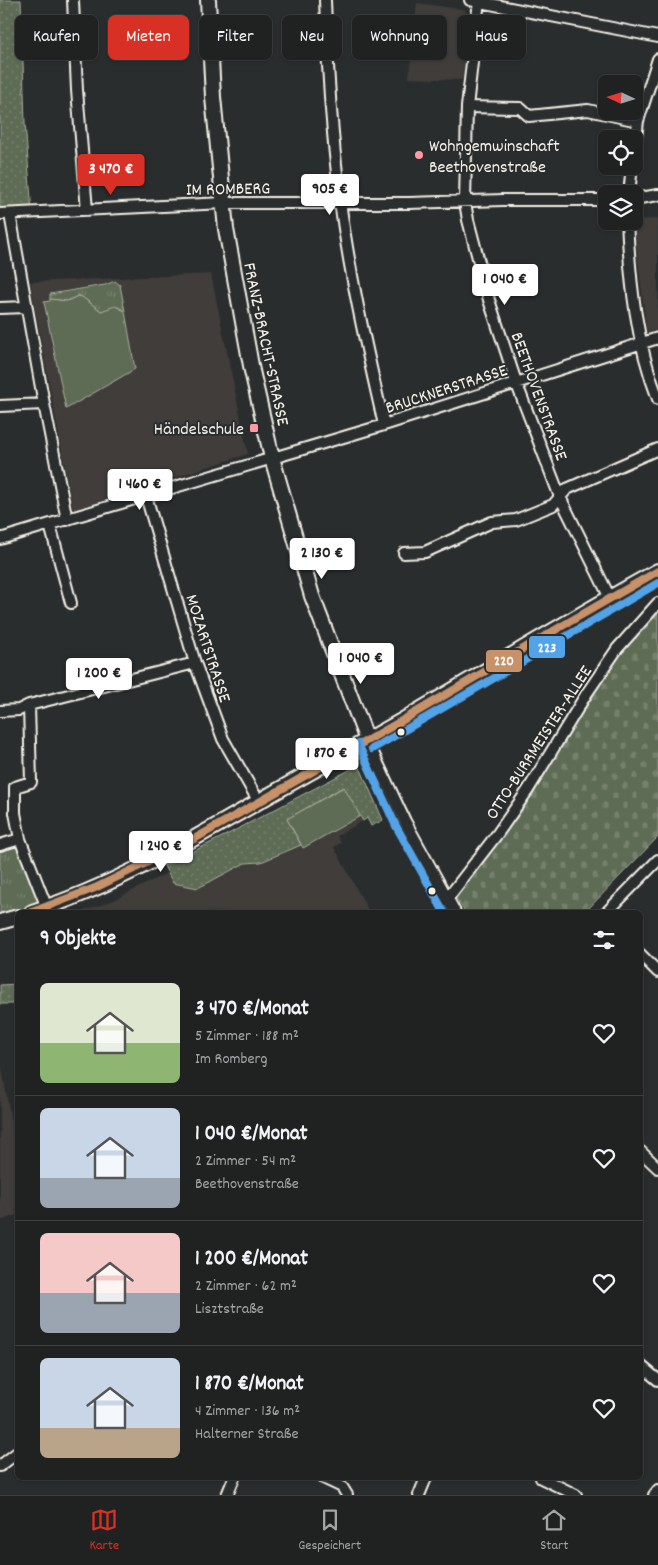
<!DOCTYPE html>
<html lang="de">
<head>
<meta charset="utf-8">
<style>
	body { margin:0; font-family:Dekko,sans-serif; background:#282a2a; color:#f1f3f6; height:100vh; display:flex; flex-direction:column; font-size:19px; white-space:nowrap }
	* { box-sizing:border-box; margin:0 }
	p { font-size:16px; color:#a2a4a5 }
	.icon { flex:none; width:28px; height:28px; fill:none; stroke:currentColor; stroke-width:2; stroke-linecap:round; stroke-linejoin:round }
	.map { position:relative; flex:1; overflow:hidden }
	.panel { position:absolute; left:15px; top:910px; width:628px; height:570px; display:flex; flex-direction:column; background:#202222; border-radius:8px; box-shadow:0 1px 4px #0004,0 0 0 1px #3d3f40 }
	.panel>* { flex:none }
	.hud { position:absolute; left:15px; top:15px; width:629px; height:45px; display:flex; gap:10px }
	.needle { width:32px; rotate:274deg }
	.controls { position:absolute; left:598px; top:75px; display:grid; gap:10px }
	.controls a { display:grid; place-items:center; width:45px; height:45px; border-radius:8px; background:#202222; box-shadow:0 1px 4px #0004,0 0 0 1px #3d3f40; font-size:25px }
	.price { position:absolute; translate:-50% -42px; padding:0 11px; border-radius:5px; background:#fff; color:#222; font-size:16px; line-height:32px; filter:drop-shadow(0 1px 2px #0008) }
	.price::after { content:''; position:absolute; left:50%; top:30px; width:15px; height:11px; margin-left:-8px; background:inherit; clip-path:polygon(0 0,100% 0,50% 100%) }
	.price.on { background:#d93025; color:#fff }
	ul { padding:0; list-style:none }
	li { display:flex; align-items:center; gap:15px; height:125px; padding:0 25px }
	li+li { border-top:1px solid #3d3f40 }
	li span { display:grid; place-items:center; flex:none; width:140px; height:100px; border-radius:8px; color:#555 }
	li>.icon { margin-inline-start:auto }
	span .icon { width:60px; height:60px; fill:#fffc; stroke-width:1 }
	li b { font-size:21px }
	h2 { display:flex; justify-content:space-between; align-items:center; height:60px; padding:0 25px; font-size:21px }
	.tag { padding:0 18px; border-radius:8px; background:#202222; box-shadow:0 1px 4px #0004,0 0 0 1px #3d3f40; font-size:18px; line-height:45px }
	.tag.on { background:#d93025; color:#fff }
	.tabs { display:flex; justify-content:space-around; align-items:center; height:70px; border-top:1px solid #3d3f40; background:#202222; font-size:14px; color:#a2a4a5 }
	.tabs a { display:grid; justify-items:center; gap:2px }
	.tabs .on { color:#d93025 }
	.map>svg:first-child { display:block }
</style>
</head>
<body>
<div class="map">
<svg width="658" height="1495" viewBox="0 0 658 1495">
	<defs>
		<pattern id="grass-dots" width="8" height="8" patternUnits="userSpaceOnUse" patternTransform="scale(1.25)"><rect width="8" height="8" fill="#5e6c54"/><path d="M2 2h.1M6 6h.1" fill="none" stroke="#76816d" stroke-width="1.8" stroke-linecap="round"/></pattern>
		<pattern id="cemetery-stones" width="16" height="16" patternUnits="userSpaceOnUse" patternTransform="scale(1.25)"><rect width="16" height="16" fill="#5e6c54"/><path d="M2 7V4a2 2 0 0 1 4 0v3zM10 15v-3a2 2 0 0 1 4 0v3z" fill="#76816d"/></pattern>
		<pattern id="park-tufts" width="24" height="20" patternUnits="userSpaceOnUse" patternTransform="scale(1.25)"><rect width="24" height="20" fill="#5e6c54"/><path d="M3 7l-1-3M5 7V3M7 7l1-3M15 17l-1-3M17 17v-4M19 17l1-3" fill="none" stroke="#76816d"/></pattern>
	</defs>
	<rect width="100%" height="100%" fill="#2a2d2e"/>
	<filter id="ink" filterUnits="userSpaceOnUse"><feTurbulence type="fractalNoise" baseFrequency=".02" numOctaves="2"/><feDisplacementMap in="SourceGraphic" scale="10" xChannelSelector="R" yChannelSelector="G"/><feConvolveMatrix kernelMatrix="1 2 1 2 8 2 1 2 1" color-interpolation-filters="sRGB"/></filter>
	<g filter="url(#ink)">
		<path fill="#403e3b" d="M417 3 461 9 465 10 470 18 462 80 409 78Z
			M658 219V330L647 333 633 221 634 220Z
			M211 274 248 454 73 510 30 282Z
			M356 777 376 813 337 836 341 843 334 847 369 912H81L112 901Z
			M0 1057 18 1163 17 1215 0 1221Z"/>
		<path fill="url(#grass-dots)" stroke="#a9ae9e" d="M0 0H21L25 123 32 213 0 214Z
			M355 767 360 768 362 772 383 820 371 826 367 818 363 821 343 787 287 819 301 845 261 862 245 863 198 888 173 883 164 866 232 832Z
			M17 984V1004H0V985Z"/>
		<path fill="url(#cemetery-stones)" stroke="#a9ae9e" d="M658 606V837L585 912H465L454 895 617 655Z"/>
		<path fill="url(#park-tufts)" stroke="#a9ae9e" d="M115 281 120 285 125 311 118 307 101 311 82 297 78 296 67 301 50 299V294L105 285Z
			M17 845 39 894 38 900 33 906 0 916V851Z"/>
		<path fill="#5e6c54" stroke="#a9ae9e" d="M78 296 82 297 101 311 115 306 125 311 135 369 66 409 44 302 50 301V299L67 301Z
			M344 787 360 816 303 848 287 819Z"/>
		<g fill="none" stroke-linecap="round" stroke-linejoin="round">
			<g stroke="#f4f1e8" stroke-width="14">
				<path id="street" d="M73 0 77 90 87 210
					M325 0C327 67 332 134 340 201 350 276 367 351 384 425
					M470 0 658 37
					M479 0 467 107 465 202 468 220 489 300 516 382 560 497 610 598
					M467 107 520 108 529 116 588 110 638 121
					M634 156 638 121 658 59
					M629 194 632 166
					M634 199 658 195
					M0 214 224 203H409L503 200H606
					M627 221C630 282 636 342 658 399
					M0 308 26 307
					M44 404 67 520
					M0 406 44 404 10 214
					M146 496 195 663 223 739 259 802
					M50 525 71 603
					M0 539 384 425 658 338
					M404 553 425 552 492 522 516 520 553 505 567 489 658 449
					M29 705 31 782 15 787V813L20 839 47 908
					M0 711 19 710 29 705 195 663
					M367 740 405 821 455 912
					M0 845 20 839
					M447 899 498 833 528 790 587 693 617 649 658 603
					M607 912 658 860
					M640 954 658 972
					M640 1151 658 1168
					M640 1365 658 1380
					M0 1466 18 1452
					M323 1478 342 1487 347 1495
					M541 1478 576 1495
					M227 1495 234 1478
					M419 1495 426 1478
					M654 1495 658 1490"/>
			</g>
			<g stroke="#f4f1e8" stroke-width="18">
				<path id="secondary" d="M208 0 213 97 226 229 252 371 272 458 312 596 367 740
					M32 912C118 885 197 837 275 792 318 768 361 744 403 720 488 670 572 618 658 571
					M0 922 18 917"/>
			</g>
			<use href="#street" stroke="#2a2d2e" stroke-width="10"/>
			<use href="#secondary" stroke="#2a2d2e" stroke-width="14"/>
			<g stroke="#2a2d2e" stroke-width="11">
				<path id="bus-1" d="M32 912 95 888 187 843 403 720 562 626 658 571"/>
			</g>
			<g stroke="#2a2d2e" stroke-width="11">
				<path id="bus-2" d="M358 744 396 826 444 912
					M372 749 658 583"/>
			</g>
			<use href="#bus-1" stroke="#c7916a" stroke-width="8"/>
			<use href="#bus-2" stroke="#53a3e8" stroke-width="8"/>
		</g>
	</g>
	<g fill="#ff9aa2" stroke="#2a2d2e" stroke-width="2">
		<circle cx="419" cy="155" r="5"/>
		<rect x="249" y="423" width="10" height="10" rx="2.5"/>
	</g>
	<g fill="#f4f1e8" stroke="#2a2d2e" stroke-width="2">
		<circle cx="401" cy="732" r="4.5"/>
		<circle cx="432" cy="891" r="4.5"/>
	</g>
	<g text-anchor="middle" stroke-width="4" stroke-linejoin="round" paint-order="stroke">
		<g font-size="18" fill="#f4f1e8" stroke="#2a2d2e" text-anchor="start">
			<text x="429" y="151">Wohngemwinschaft<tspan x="429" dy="21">Beethovenstraße</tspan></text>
			<text x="244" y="434" text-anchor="end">Händelschule</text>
		</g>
		<g font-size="18" fill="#f4f1e8" stroke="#2a2d2e">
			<text transform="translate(228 188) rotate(-1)" y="6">IM ROMBERG</text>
			<text transform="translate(267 344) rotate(78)" y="6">FRANZ-BRACHT-STRASSE</text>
			<text transform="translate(446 388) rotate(-18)" y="6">BRUCKNERSTRASSE</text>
			<text transform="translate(540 396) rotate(70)" y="6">BEETHOVENSTRASSE</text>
			<text transform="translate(209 648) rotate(72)" y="6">MOZARTSTRASSE</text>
			<text transform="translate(538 742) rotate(-57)" y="6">OTTO-BURRMEISTER-ALLEE</text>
		</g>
	</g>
	<g stroke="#2a2d2e" stroke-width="2">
		<rect x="528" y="635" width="38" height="24" rx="5" fill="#53a3e8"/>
		<rect x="485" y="649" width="38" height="24" rx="5" fill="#c7916a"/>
	</g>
	<g font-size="14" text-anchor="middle" font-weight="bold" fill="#fff">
		<text x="547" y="652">223</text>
		<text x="504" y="665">220</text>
	</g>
</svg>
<div class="controls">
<a><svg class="needle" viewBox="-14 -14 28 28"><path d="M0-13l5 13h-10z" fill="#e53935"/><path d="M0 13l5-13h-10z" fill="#a2a4a5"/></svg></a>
<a><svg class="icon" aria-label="locate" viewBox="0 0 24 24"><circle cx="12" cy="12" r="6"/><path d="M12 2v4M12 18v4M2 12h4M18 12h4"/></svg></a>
<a><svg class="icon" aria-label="layers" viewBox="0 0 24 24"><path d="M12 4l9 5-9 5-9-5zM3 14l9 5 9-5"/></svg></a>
</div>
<b class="price on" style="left:111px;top:196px">3 470 €</b>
<b class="price" style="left:330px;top:216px">905 €</b>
<b class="price" style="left:505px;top:306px">1 040 €</b>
<b class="price" style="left:140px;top:511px">1 460 €</b>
<b class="price" style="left:322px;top:580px">2 130 €</b>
<b class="price" style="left:361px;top:685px">1 040 €</b>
<b class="price" style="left:99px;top:700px">1 200 €</b>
<b class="price" style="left:327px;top:780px">1 870 €</b>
<b class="price" style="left:161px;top:873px">1 240 €</b>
<div class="hud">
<a class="tag">Kaufen</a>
<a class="tag on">Mieten</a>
<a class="tag">Filter</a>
<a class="tag">Neu</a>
<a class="tag">Wohnung</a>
<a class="tag">Haus</a>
</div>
<section class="panel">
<h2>9 Objekte<svg class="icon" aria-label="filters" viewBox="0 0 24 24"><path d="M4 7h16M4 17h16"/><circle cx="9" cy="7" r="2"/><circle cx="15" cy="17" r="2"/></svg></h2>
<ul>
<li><span style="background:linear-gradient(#dfe7d0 60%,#8fb573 0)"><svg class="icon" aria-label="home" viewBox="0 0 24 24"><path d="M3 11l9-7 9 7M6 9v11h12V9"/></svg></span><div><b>3 470 €/Monat</b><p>5 Zimmer · 188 m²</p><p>Im Romberg</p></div><svg class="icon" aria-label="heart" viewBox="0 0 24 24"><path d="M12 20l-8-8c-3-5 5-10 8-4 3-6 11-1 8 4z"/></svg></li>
<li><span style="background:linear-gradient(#c9d6e8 70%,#9aa5b1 0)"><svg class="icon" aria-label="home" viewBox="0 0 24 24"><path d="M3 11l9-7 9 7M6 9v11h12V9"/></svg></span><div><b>1 040 €/Monat</b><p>2 Zimmer · 54 m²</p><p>Beethovenstraße</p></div><svg class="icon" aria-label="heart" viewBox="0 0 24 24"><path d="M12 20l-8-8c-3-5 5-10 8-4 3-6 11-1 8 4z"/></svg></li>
<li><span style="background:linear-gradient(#f6c9c9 60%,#9aa5b1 0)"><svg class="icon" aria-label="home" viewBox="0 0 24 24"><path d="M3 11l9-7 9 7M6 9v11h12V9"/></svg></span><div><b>1 200 €/Monat</b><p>2 Zimmer · 62 m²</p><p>Lisztstraße</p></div><svg class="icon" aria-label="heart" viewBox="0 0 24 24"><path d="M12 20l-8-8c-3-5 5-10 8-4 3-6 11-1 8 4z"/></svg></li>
<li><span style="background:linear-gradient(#c9d6e8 70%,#b9a48a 0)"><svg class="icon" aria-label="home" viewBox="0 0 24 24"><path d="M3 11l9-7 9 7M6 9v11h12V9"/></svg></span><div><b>1 870 €/Monat</b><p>4 Zimmer · 136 m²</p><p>Halterner Straße</p></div><svg class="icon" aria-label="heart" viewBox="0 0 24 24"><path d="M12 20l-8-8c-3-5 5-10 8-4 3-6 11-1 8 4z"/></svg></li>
</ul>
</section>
</div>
<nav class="tabs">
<a class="on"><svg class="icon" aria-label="map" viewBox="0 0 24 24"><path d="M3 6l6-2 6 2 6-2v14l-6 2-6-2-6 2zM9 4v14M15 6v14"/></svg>Karte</a>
<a><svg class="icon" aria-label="saved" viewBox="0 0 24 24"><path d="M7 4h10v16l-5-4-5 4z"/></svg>Gespeichert</a>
<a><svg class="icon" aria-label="home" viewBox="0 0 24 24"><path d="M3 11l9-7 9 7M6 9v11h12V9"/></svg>Start</a>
</nav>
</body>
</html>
